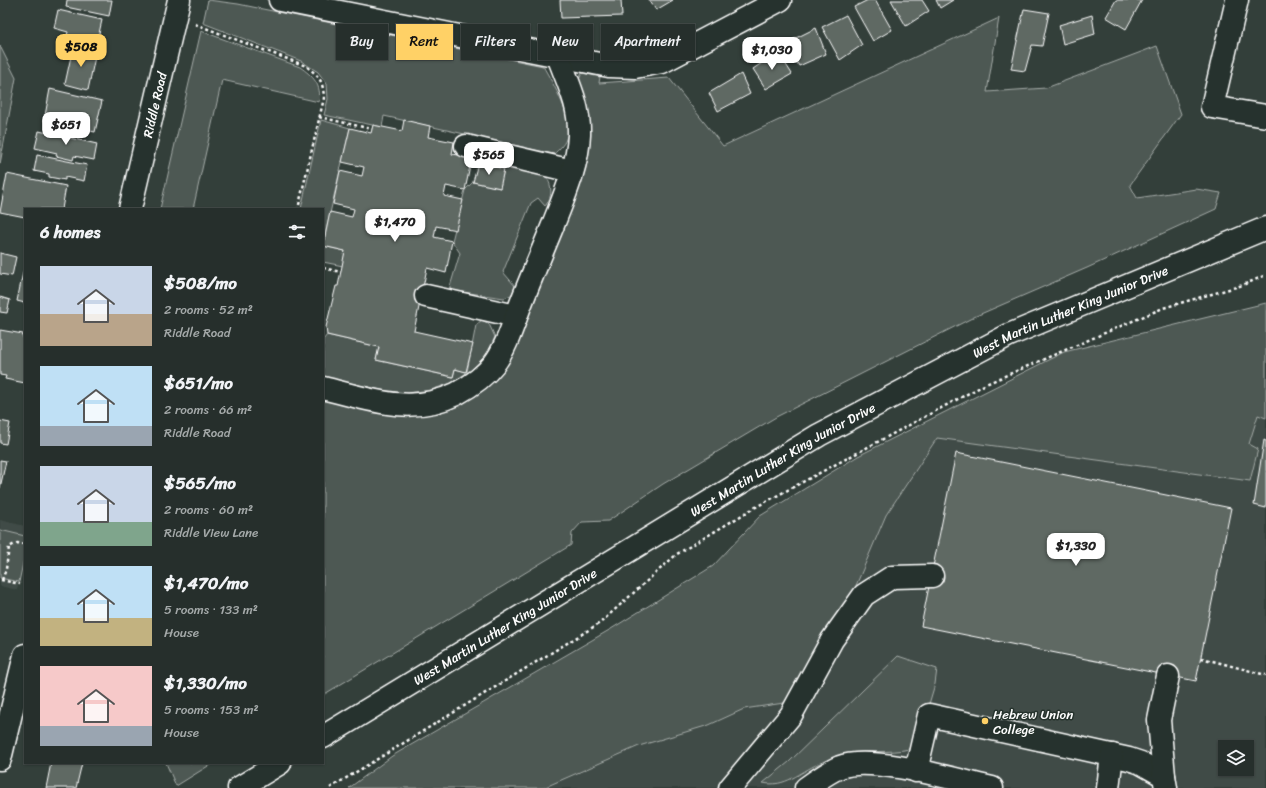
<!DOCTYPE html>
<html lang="en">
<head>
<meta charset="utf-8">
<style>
	body { margin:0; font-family:Sriracha,sans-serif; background:#2e3734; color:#f1f3f6; height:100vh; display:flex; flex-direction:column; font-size:15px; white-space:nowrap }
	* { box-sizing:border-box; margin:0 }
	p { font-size:13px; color:#a4a9a9 }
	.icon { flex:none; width:22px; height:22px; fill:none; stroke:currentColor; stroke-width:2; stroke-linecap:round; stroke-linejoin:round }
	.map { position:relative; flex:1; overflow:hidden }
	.details { position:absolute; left:24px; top:208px; width:300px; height:556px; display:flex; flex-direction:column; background:#262f2c; border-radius:0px; box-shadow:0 1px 3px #0004,0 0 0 1px #424a48 }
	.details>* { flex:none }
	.top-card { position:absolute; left:336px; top:24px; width:380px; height:36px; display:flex; gap:8px }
	.tools { position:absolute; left:1218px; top:740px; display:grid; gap:8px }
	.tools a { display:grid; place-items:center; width:36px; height:36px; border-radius:0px; background:#262f2c; box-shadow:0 1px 3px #0004,0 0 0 1px #424a48; font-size:20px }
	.price { position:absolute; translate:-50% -34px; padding:0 9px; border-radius:8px; background:#fff; color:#222; font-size:13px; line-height:26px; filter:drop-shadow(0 1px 2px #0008) }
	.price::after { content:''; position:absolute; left:50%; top:24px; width:12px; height:9px; margin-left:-6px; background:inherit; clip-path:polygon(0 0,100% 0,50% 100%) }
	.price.current { background:#ffd166; color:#111 }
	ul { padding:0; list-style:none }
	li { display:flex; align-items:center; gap:12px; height:100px; padding:0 16px }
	li span { display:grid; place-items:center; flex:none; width:112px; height:80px; border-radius:0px; color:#555 }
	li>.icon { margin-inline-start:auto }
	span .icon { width:48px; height:48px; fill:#fffc; stroke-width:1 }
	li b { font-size:17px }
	h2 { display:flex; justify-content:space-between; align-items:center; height:48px; padding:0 16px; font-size:17px }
	.tag { padding:0 14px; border-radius:0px; background:#262f2c; box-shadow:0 1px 3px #0004,0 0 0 1px #424a48; font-size:14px; line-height:36px }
	.tag.current { background:#ffd166; color:#111 }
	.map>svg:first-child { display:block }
</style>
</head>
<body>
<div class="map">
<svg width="1266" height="788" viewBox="0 0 1266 788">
	<rect width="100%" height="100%" fill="#333f3a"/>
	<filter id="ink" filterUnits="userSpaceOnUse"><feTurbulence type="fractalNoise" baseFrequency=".025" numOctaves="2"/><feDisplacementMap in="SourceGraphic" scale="8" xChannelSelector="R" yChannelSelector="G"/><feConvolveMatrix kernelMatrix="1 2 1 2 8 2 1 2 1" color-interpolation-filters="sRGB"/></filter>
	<g filter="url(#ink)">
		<path fill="#404c47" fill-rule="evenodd" d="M1258 415 1266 418V788H543L639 746 709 725 744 709 784 703 846 609 886 515 937 438 1250 481 1249 444ZM1225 747H1247V769H1225Z
			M0 520 25 526V554L17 590 0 586Z"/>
		<path fill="#4d5853" stroke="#a6aca9" d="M208 0 238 4 543 66C552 82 576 121 566 139 564 145 558 150 554 154L384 116 382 127 324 115 328 99 327 84 318 72 301 61 203 23Z
			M999 18 987 92 1046 88 1157 46 1181 114 1130 185 1137 198 1196 189 1221 193 1216 209 1087 268 976 316 776 417 663 484 608 521 582 522 572 533 571 545 323 695V397L476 394 560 225 577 84 582 73 600 77 599 83 669 78 723 146Z
			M201 31 300 67C313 76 322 85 319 102L222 80 193 209H160Z
			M0 46 16 78 0 164Z
			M321 120 350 128 323 243V209H301Z
			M481 159 543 173C552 182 554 196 545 206L538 198 531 203 503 272 516 287 511 295 504 298 449 290 460 253 452 241 465 190 473 182 500 188 504 169 478 163Z
			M323 246 345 251 343 266 323 262Z
			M1266 303V418L1258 415 1249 444 1258 449 1250 481 937 438 886 515 846 609 796 697 784 703 744 709 709 725 639 746 543 788H349L392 756 611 629 713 566 760 516 858 456 1064 352Z
			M482 320 489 324 495 337 487 354 471 370 451 383 431 390 399 394 323 377V340L327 335 379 347 376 360 453 377 455 369 467 372 476 325Z
			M0 530 25 536V554L19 582 0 578Z
			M898 656 937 669 935 684 929 704 919 717 915 738 909 749C888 754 868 749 847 754 838 756 827 760 818 764 800 772 785 788 763 783L789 762Z
			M166 763H213L176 786Z"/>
		<path fill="#5f6964" stroke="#fff" d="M67 0H112L109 16 66 7Z
			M560 0H621L622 16 561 18Z
			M649 0H673L656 10Z
			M868 0H875L892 30 873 41 854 7Z
			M891 0H922L929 11 906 26Z
			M936 0H953L940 8Z
			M1116 0H1142L1126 29 1106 17Z
			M1024 9 1049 13 1042 46 1032 45 1025 71 1011 69Z
			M58 10 102 20 97 42 67 35 68 32 54 28Z
			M846 15 862 45 840 60 822 27Z
			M1092 15 1095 34 1063 44 1059 25Z
			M816 28 826 54 799 66 786 43Z
			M73 47 96 52 88 90 65 84Z
			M778 52 792 74 766 89 753 69Z
			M741 74 750 94 718 111 709 93Z
			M50 89 102 101 95 132 44 121Z
			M404 120 430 126 428 137 454 142 452 154 472 157 465 190 446 186 444 196 463 200 456 230 436 226 434 237 452 241 446 273 427 268 414 331 473 344 466 372 455 369 453 377 376 360 379 347 327 335 326 327 336 286H338L345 251 323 246 330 212 352 217 354 209 333 204 340 171 362 176 364 167 342 162 350 128 371 133 373 125 402 131Z
			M39 131 97 144 94 160 74 156 73 160 56 156 57 153 35 148Z
			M37 155 87 165 84 181 65 177V180L49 177V174L34 171Z
			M478 163 504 169 500 188 473 182Z
			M7 174 66 186 62 209H25V217L0 212Z
			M0 253 16 257 12 276 0 274Z
			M24 268 25 269V303L17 301Z
			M0 297 10 300 7 313 0 312Z
			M0 330 23 334 22 337H25V383L5 379 6 376 0 375Z
			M0 421 10 423 6 444 0 443Z
			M1264 440 1266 441V508L1254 505Z
			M956 453 1231 508 1196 681 921 626Z
			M0 460 6 461 0 488Z
			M51 763H82L76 788H46Z"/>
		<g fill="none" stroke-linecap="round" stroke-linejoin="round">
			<g stroke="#fff" stroke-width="25">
				<g id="minor">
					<path d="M280 0 609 66 635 67 662 62 780 0"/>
					<path d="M1237 0 1212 107 1266 116"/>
					<path d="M466 146 572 171"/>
					<path id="s1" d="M130 209 179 0"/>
					<path d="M426 296 516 316"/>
					<path d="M323 388C368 399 411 416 456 394 469 387 484 377 494 364 507 347 514 321 522 301 532 275 543 250 553 225 564 197 578 165 579 135 580 105 568 83 558 56"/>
					<path d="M0 759 25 655"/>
					<path d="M916 771 929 715 1129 759 1141 763 1164 776 1166 788"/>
					<path d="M1164 776 1159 720 1168 676"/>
					<path d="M730 788 791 715 832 640 864 595 892 577 932 576"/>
					<path d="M806 788C817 780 828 772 840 767 872 755 957 780 992 788"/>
					<path d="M1108 788 1112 755"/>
				</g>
			</g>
			<g stroke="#fff" stroke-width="25">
				<g id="major">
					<path id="s2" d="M323 737 819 435 1009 335 1266 228"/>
					<path d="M239 788 280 763"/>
				</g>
			</g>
			<path stroke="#fff" stroke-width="2.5" stroke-dasharray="3 3" stroke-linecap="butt" d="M195 24 306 66C320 77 323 81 324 98L298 209
				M319 117 372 129
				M323 268 341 272
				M1 580 20 584
				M2 580 6 569 9 547 17 543 25 544
				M1201 658 1266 675
				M330 788 600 623 677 554 754 508 986 384 1163 308 1243 285 1266 275"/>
			<use href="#minor" stroke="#26332d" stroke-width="22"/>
			<use href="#major" stroke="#26332d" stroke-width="22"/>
		</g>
	</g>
	<circle fill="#ffd166" stroke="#26332d" stroke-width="1.5" cx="985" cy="721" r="4"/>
	<g text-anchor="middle" stroke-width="3" stroke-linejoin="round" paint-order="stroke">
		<g font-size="13" fill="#fff" stroke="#26332d">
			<text dy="5" stroke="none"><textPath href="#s1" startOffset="107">Riddle Road</textPath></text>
			<text dy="5" stroke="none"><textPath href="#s2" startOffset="861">West Martin Luther King Junior Drive</textPath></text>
			<text dy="5" stroke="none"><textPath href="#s2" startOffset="537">West Martin Luther King Junior Drive</textPath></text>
			<text dy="5" stroke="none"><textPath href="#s2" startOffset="213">West Martin Luther King Junior Drive</textPath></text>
		</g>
		<g font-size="13" fill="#fff" stroke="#26332d" text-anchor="start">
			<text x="993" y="719">Hebrew Union<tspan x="993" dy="15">College</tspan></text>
		</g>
	</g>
</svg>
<div class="tools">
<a><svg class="icon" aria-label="layers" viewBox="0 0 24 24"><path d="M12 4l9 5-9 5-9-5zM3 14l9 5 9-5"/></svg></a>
</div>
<b class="price current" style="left:81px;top:68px">$508</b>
<b class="price" style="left:772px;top:71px">$1,030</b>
<b class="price" style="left:66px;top:146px">$651</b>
<b class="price" style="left:489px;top:176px">$565</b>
<b class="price" style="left:395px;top:243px">$1,470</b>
<b class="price" style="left:1076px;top:567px">$1,330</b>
<div class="top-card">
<a class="tag">Buy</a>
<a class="tag current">Rent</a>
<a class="tag">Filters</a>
<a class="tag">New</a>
<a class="tag">Apartment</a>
</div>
<section class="details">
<h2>6 homes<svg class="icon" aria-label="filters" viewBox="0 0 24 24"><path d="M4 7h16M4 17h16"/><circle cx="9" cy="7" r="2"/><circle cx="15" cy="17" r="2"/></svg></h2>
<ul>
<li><span style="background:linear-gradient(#c9d6e8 60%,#b9a48a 0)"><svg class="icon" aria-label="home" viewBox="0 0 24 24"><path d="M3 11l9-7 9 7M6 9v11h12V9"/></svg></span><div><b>$508/mo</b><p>2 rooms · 52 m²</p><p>Riddle Road</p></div></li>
<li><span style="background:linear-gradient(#bfe0f5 75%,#9aa5b1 0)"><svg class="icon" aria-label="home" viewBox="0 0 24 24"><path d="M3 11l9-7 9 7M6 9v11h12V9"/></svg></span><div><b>$651/mo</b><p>2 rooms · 66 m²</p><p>Riddle Road</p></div></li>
<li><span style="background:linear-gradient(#c9d6e8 70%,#7fa58c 0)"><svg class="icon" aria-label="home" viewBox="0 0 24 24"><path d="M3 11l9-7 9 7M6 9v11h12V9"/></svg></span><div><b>$565/mo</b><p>2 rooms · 60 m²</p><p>Riddle View Lane</p></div></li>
<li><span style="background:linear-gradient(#bfe0f5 65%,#c2b280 0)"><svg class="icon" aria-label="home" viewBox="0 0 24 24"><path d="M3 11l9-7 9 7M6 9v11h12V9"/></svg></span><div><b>$1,470/mo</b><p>5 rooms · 133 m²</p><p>House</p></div></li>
<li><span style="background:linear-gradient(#f6c9c9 75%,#9aa5b1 0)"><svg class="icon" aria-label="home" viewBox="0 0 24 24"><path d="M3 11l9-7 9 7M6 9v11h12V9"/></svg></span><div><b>$1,330/mo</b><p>5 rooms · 153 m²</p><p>House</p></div></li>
</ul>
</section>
</div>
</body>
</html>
